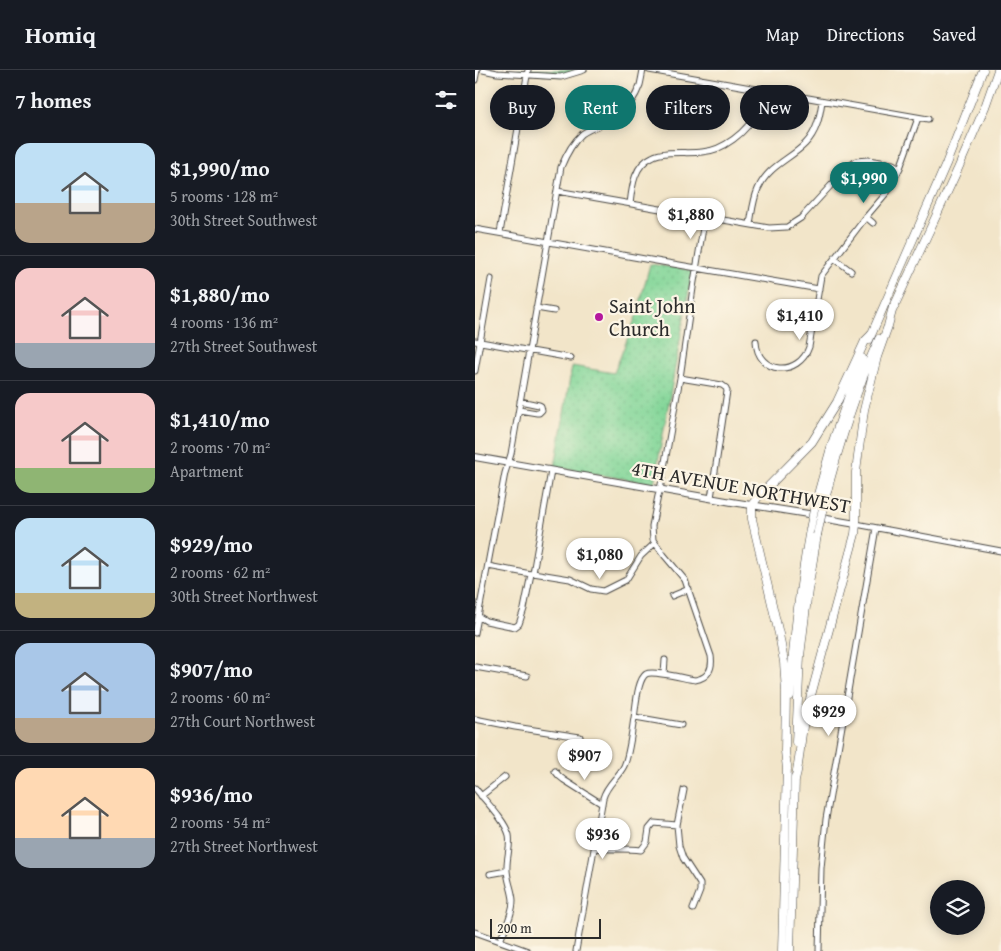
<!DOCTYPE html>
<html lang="en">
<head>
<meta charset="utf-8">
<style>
	body { margin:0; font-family:"Gentium Book Plus",serif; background:#20242c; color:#f1f3f6; height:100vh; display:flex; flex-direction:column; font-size:19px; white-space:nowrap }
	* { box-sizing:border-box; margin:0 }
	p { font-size:16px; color:#9ea1a6 }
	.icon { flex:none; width:28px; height:28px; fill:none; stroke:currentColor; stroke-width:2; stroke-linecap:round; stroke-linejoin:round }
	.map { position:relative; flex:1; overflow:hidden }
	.drawer { display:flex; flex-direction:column; background:#171b24; width:475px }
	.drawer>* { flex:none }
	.hud { position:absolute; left:15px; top:15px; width:435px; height:45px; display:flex; gap:10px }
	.controls { position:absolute; left:455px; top:810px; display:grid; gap:10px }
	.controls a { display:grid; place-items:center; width:55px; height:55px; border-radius:50%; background:#171b24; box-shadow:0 2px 12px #0003; font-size:25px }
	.scale { position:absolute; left:15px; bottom:12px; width:111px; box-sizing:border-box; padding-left:5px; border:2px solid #2b2b2b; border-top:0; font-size:14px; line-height:18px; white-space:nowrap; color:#2b2b2b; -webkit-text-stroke:4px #fcf5e5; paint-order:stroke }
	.price { position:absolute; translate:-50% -42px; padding:0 11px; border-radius:18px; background:#fff; color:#222; font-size:16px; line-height:32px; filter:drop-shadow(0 1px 2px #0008) }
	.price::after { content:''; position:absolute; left:50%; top:30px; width:15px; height:11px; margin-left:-8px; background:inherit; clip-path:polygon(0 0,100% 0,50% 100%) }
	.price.selected { background:#0f766e; color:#fff }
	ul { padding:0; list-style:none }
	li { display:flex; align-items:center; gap:15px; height:125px; padding:0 15px }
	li+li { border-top:1px solid #363941 }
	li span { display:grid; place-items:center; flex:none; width:140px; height:100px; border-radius:15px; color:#555 }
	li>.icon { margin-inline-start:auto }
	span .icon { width:60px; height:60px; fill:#fffc; stroke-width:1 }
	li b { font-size:21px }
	h2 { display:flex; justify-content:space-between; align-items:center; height:60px; padding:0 15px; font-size:21px }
	.chip { padding:0 18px; border-radius:22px; background:#171b24; box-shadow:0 2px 12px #0003; font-size:18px; line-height:45px }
	.chip.selected { background:#0f766e; color:#fff }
	header { display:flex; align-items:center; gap:30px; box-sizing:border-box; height:70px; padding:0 25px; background:#171b24; border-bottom:1px solid #363941 }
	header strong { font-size:24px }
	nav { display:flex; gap:28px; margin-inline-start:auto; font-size:18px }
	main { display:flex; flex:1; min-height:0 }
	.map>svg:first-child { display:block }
</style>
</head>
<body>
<header>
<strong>Homiq</strong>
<nav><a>Map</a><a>Directions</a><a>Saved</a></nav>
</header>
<main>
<section class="drawer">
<h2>7 homes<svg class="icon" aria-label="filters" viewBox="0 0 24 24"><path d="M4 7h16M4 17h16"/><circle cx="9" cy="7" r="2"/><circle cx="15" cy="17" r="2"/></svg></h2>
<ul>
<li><span style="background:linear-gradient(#bfe0f5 60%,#b9a48a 0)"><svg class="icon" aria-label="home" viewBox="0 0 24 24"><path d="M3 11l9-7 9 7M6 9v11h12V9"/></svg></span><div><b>$1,990/mo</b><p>5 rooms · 128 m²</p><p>30th Street Southwest</p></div></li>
<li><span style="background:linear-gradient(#f6c9c9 75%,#9aa5b1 0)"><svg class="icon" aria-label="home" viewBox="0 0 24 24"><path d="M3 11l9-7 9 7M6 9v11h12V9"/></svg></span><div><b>$1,880/mo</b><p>4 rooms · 136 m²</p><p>27th Street Southwest</p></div></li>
<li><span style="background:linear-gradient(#f6c9c9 75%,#8fb573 0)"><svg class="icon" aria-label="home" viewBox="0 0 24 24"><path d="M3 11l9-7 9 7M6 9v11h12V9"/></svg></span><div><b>$1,410/mo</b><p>2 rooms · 70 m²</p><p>Apartment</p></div></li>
<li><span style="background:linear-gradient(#bfe0f5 75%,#c2b280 0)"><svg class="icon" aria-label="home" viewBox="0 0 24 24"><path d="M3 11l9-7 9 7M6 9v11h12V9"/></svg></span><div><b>$929/mo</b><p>2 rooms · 62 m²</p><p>30th Street Northwest</p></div></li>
<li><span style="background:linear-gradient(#a9c7e8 75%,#b9a48a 0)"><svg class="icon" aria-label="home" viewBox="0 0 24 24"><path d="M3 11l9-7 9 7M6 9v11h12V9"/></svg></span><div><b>$907/mo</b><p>2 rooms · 60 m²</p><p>27th Court Northwest</p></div></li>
<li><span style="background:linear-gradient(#ffd9b3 70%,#9aa5b1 0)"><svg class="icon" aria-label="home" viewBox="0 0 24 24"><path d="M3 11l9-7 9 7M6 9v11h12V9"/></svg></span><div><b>$936/mo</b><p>2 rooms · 54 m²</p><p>27th Street Northwest</p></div></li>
</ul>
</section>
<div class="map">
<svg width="526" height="881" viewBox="0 0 526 881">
	<defs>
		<pattern id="grass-dots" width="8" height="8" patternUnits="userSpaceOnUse" patternTransform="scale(1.25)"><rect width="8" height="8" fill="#82d698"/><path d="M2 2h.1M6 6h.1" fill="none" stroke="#70b883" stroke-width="1.8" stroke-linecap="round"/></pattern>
	</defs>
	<rect width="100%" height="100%" fill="#fcf5e5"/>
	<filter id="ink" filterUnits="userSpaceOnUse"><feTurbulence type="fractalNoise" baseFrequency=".02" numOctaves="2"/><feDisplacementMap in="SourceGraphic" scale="10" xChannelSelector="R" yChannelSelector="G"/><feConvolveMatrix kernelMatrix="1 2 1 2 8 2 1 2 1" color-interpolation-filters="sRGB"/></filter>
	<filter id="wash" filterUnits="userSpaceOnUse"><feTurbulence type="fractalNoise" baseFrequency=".0096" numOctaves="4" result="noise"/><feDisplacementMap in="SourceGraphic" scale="20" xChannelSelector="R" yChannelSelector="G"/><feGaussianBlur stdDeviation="1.12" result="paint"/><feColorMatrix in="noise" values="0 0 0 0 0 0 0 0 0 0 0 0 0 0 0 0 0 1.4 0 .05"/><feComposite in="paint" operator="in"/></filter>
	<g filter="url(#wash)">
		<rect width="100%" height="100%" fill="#f2e5c9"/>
		<path fill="url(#grass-dots)" stroke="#568062" d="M32 0H105L85 6Z
			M175 194 215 200 217 204 179 414 80 397 97 296 139 303 162 244Z"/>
	</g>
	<g filter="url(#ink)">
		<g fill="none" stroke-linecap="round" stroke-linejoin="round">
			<g stroke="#494743" stroke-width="7">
				<path id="minor" d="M8 0 22 3 86 7 109 0
					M174 0 453 49
					M0 10 2 0
					M222 32 226 9
					M82 121 294 158 312 157 326 148 371 99 381 91 393 90 418 94 425 98
					M155 134C157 117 159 95 177 87 190 80 212 84 227 82 247 81 273 62 281 42 284 36 284 27 286 20
					M391 147 398 153
					M275 154C277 143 278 130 283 119 293 96 314 90 330 74 342 62 345 46 347 31
					M0 159C115 179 229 200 344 219
					M25 163 53 0
					M360 189 376 201
					M61 238 79 241
					M0 271 96 288
					M281 271C282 305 324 307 334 277L346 206 391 147 414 120 425 98 443 48
					M0 301 16 209
					M205 308 247 315 251 318 252 321 236 428
					M44 340 62 343H64L67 340 66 336 64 335 45 331
					M381 454 526 481
					M13 496 56 504
					M58 503 95 509 116 519 129 521 151 510 166 486 180 473
					M197 526 214 519
					M3 546 11 551 40 557 44 554 49 539 56 504 58 503 76 401
					M0 563 30 403 36 384 86 97C91 85 97 73 107 64 118 56 131 54 142 47 152 41 161 26 165 15 166 11 167 5 168 0
					M0 597 52 606
					M189 604 190 590
					M160 647 206 655
					M0 649 40 657 105 667
					M80 701 84 706 89 710 127 734
					M0 718C10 731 30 750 34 765 36 775 32 786 32 796 31 808 37 818 38 830 38 844 30 858 25 871
					M6 726 30 707
					M202 755 204 776 208 788 225 814V821L218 839
					M120 778C136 780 151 778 166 780L172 772 174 759 179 753 202 755 209 720
					M15 804 32 801
					M0 862 53 881
					M101 881 128 728C132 714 143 708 149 696 154 686 157 660 159 648 161 637 162 610 171 604 178 600 211 609 220 610 233 608 238 599 236 586L210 510 189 485 178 470 177 456 183 426 185 420 205 308 218 218 230 146
					M344 881 346 798 351 749 401 458"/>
			</g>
			<g stroke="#494743" stroke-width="8">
				<path id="major" d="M0 387 257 432 333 444 352 449 381 454"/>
			</g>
			<g stroke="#494743" stroke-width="9">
				<path id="highway" d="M417 241 482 101 510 37 523 0
					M394 270 471 94 508 0
					M349 433C363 378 380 321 404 269
					M340 435 357 374 387 288
					M315 626C318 570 325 515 335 459
					M321 672 325 586 333 520 342 465
					M312 699 310 681 311 622 309 592 304 564 277 449V435L283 427 337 372 362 332 390 271 396 265
					M320 711C325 691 325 671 329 651L380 464 381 454V402L389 340 402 287 413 256 418 237
					M307 881 312 695
					M315 881 320 708"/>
			</g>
			<use href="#minor" stroke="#fff" stroke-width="5"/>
			<use href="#major" stroke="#fff" stroke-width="6"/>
			<use href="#highway" stroke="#fff" stroke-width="8"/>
			<g stroke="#494743" stroke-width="9" stroke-linecap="butt">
				<path id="highway-bridge" d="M335 459 340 435
					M342 465 349 433"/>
			</g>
			<use href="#highway-bridge" stroke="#fff" stroke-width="8"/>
		</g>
	</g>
	<circle fill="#b5179e" stroke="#fcf5e5" stroke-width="2" cx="124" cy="247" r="5"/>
	<g text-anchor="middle" stroke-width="4.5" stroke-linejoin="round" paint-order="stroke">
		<g font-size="20" fill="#2b2b2b" stroke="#fcf5e5" text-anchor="start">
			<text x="134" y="243">Saint John<tspan x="134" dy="23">Church</tspan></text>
		</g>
		<g font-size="20" fill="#2b2b2b" stroke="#fcf5e5">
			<text transform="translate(266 417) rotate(10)" y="7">4TH AVENUE NORTHWEST</text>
		</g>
	</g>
</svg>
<div class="controls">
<a><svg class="icon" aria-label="layers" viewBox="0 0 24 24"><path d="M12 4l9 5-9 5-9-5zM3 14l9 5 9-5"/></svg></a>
</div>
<div class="scale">200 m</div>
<b class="price selected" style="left:389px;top:134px">$1,990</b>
<b class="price" style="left:216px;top:170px">$1,880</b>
<b class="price" style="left:325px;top:271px">$1,410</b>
<b class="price" style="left:125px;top:510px">$1,080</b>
<b class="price" style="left:354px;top:667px">$929</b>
<b class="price" style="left:110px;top:711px">$907</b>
<b class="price" style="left:128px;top:790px">$936</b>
<div class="hud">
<a class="chip">Buy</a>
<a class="chip selected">Rent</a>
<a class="chip">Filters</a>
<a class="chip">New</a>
</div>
</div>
</main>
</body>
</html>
